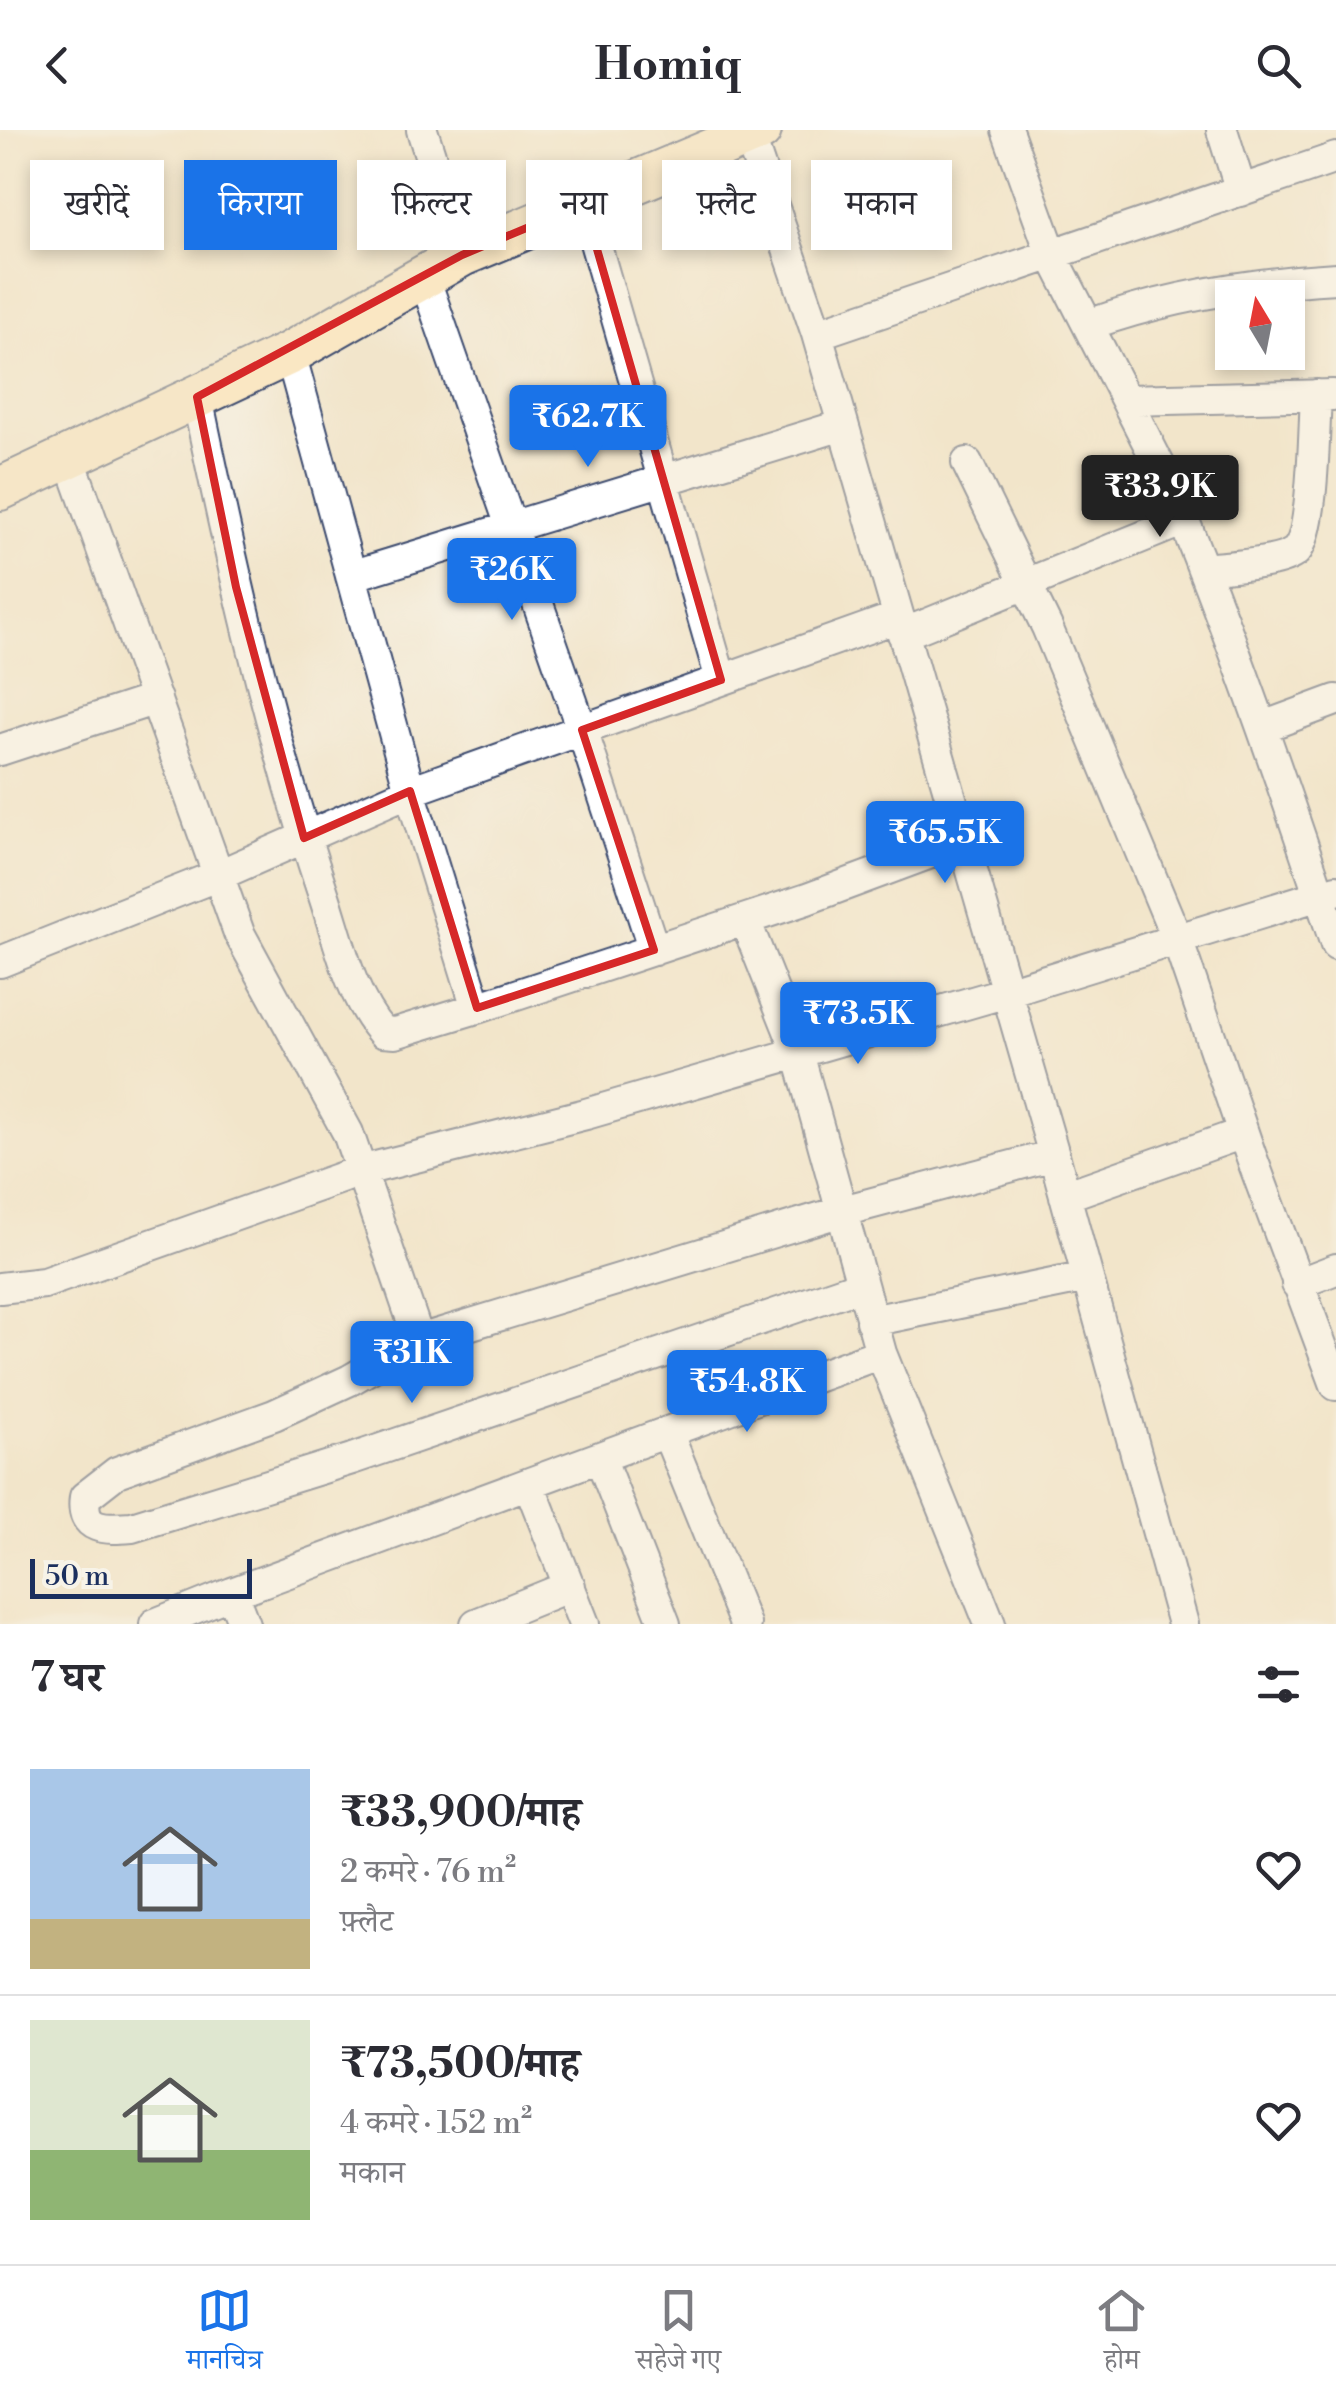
<!DOCTYPE html>
<html lang="hi">
<head>
<meta charset="utf-8">
<style>
	body { margin:0; font-family:"Libre Bodoni","Noto Serif Devanagari",serif; background:#f7f7f7; color:#2b2b33; height:100vh; display:flex; flex-direction:column; font-size:38px; white-space:nowrap }
	* { box-sizing:border-box; margin:0 }
	p { font-size:32px; color:#7c7c81 }
	.icon { flex:none; width:55px; height:55px; fill:none; stroke:currentColor; stroke-width:2; stroke-linecap:round; stroke-linejoin:round }
	.map { position:relative; height:1494px; overflow:hidden }
	.details { display:flex; flex-direction:column; background:#fff; flex:1 }
	.details>* { flex:none }
	.banner { position:absolute; left:30px; top:30px; width:1278px; height:90px; display:flex; gap:20px }
	.needle { width:65px; rotate:350deg }
	.buttons { position:absolute; left:1215px; top:150px; display:grid; gap:20px }
	.buttons a { display:grid; place-items:center; width:90px; height:90px; border-radius:0px; background:#fff; box-shadow:0 5px 15px #0003; font-size:50px }
	.scale { position:absolute; left:30px; bottom:25px; width:222px; box-sizing:border-box; padding-left:10px; border:5px solid #1b2f5e; border-top:0; font-size:28px; line-height:35px; white-space:nowrap; color:#1b2f5e; -webkit-text-stroke:8px #f7f3e8; paint-order:stroke }
	.price { position:absolute; translate:-50% -85px; padding:0 22px; border-radius:10px; background:#1a73e8; color:#fff; font-size:32px; line-height:65px; filter:drop-shadow(0 2px 5px #0008) }
	.price::after { content:''; position:absolute; left:50%; top:60px; width:30px; height:22px; margin-left:-15px; background:inherit; clip-path:polygon(0 0,100% 0,50% 100%) }
	.price.active { background:#222; color:#fff }
	ul { padding:0; list-style:none }
	li { display:flex; align-items:center; gap:30px; height:250px; padding:0 30px }
	li+li { border-top:2px solid #e1e1e2 }
	li span { display:grid; place-items:center; flex:none; width:280px; height:200px; border-radius:0px; color:#555 }
	li>.icon { margin-inline-start:auto }
	span .icon { width:120px; height:120px; fill:#fffc; stroke-width:1 }
	li b { font-size:42px }
	h2 { display:flex; justify-content:space-between; align-items:center; height:120px; padding:0 30px; font-size:42px }
	.tag { padding:0 35px; border-radius:0px; background:#fff; box-shadow:0 5px 15px #0003; font-size:35px; line-height:90px }
	.tag.active { background:#1a73e8; color:#fff }
	header { display:flex; justify-content:space-between; align-items:center; height:130px; padding:0 30px; background:#fff; font-size:45px; font-weight:700 }
	.tab-bar { display:flex; justify-content:space-around; align-items:center; height:140px; border-top:2px solid #e1e1e2; background:#fff; font-size:28px; color:#7c7c81 }
	.tab-bar a { display:grid; justify-items:center; gap:5px }
	.tab-bar .active { color:#1a73e8 }
	.map>svg:first-child { display:block }
</style>
</head>
<body>
<header><svg class="icon" aria-label="back" viewBox="0 0 24 24"><path d="M15 5l-7 7 7 7"/></svg>Homiq<svg class="icon" aria-label="search" viewBox="0 0 24 24"><circle cx="10" cy="10" r="6"/><path d="M15 15l6 6"/></svg></header>
<div class="map">
<svg width="1336" height="1494" viewBox="0 0 1336 1494">
	<rect width="100%" height="100%" fill="#f7f3e8"/>
	<filter id="ink" filterUnits="userSpaceOnUse"><feTurbulence type="fractalNoise" baseFrequency=".01" numOctaves="2"/><feDisplacementMap in="SourceGraphic" scale="20" xChannelSelector="R" yChannelSelector="G"/><feConvolveMatrix kernelMatrix="1 2 1 2 8 2 1 2 1" color-interpolation-filters="sRGB"/></filter>
	<filter id="wash" filterUnits="userSpaceOnUse"><feTurbulence type="fractalNoise" baseFrequency=".0048" numOctaves="4" result="noise"/><feDisplacementMap in="SourceGraphic" scale="40" xChannelSelector="R" yChannelSelector="G"/><feGaussianBlur stdDeviation="2.25" result="paint"/><feColorMatrix in="noise" values="0 0 0 0 0 0 0 0 0 0 0 0 0 0 0 0 0 1.4 0 .05"/><feComposite in="paint" operator="in"/></filter>
	<g filter="url(#wash)">
		<rect width="100%" height="100%" fill="#f2e5cb"/>
	</g>
	<g filter="url(#ink)">
		<g fill="none" stroke-linecap="round" stroke-linejoin="round">
			<g stroke="#3b4a6e" stroke-width="34">
				<path id="street" d="M422 0 462 125
					M1007 0 1052 125 1169 354C1232 506 1285 659 1336 815
					M1222 0 1241 61
					M749 5 817 204 1054 1025 1183 1494
					M584 74 721 550
					M424 147 582 600 654 820
					M1088 195C1169 166 1250 153 1336 148
					M817 204 1336 28
					M197 267C232 437 270 605 325 769 339 812 351 867 382 902L395 903 477 878
					M1126 270 1333 265
					M69 327 239 803 348 1003 419 1210 839 1082 1054 1025
					M967 333 1047 497 1177 809 1251 1026 1336 1255
					M1203 439C1225 436 1280 435 1296 421 1314 403 1314 294 1316 265
					M351 446 843 295
					M898 487 410 661 477 878 807 769 963 711
					M903 504 1184 390
					M1263 597 1336 570
					M0 620 156 569
					M0 832 219 745 410 661 290 223
					M1065 1066 1243 1003
					M1297 1154 1336 1139
					M0 1158 44 1153 360 1041 586 984 1007 862 1336 760
					M871 1191 1087 1147
					M419 1210 350 1250 274 1285 117 1342 85 1367C80 1401 106 1399 132 1397L352 1329 861 1155
					M881 1223 990 1494
					M667 1302 745 1494
					M600 1327 665 1494
					M529 1354 584 1494
					M155 1494 232 1463
					M244 1494 232 1463 881 1223 798 923 745 790
					M476 1494 570 1456"/>
			</g>
			<g stroke="#3b4a6e" stroke-width="46">
				<path id="secondary" d="M0 359 290 223 462 125 760 0"/>
			</g>
			<use href="#street" stroke="#fff" stroke-width="30"/>
			<use href="#secondary" stroke="#fae7c3" stroke-width="42"/>
		</g>
	</g>
	<path d="M0 0H1336V1494H0ZM584 74 721 550 582 600 654 820 477 878 410 661 304 708 236 457 197 267 462 125Z" fill="#f2e5cb" fill-opacity=".55" fill-rule="evenodd"/>
	<path fill="none" stroke="#d62828" stroke-width="8" stroke-linejoin="round" d="M584 74 721 550 582 600 654 820 477 878 410 661 304 708 236 457 197 267 462 125Z"/>
</svg>
<div class="buttons">
<a><svg class="needle" viewBox="-14 -14 28 28"><path d="M0-13l5 13h-10z" fill="#e53935"/><path d="M0 13l5-13h-10z" fill="#7c7c81"/></svg></a>
</div>
<div class="scale">50 m</div>
<b class="price" style="left:588px;top:340px">₹62.7K</b>
<b class="price active" style="left:1160px;top:410px">₹33.9K</b>
<b class="price" style="left:512px;top:493px">₹26K</b>
<b class="price" style="left:945px;top:756px">₹65.5K</b>
<b class="price" style="left:858px;top:937px">₹73.5K</b>
<b class="price" style="left:412px;top:1276px">₹31K</b>
<b class="price" style="left:747px;top:1305px">₹54.8K</b>
<div class="banner">
<a class="tag">खरीदें</a>
<a class="tag active">किराया</a>
<a class="tag">फ़िल्टर</a>
<a class="tag">नया</a>
<a class="tag">फ़्लैट</a>
<a class="tag">मकान</a>
</div>
</div>
<section class="details">
<h2>7 घर<svg class="icon" aria-label="filters" viewBox="0 0 24 24"><path d="M4 7h16M4 17h16"/><circle cx="9" cy="7" r="2"/><circle cx="15" cy="17" r="2"/></svg></h2>
<ul>
<li><span style="background:linear-gradient(#a9c7e8 75%,#c2b280 0)"><svg class="icon" aria-label="home" viewBox="0 0 24 24"><path d="M3 11l9-7 9 7M6 9v11h12V9"/></svg></span><div><b>₹33,900/माह</b><p>2 कमरे · 76 m²</p><p>फ़्लैट</p></div><svg class="icon" aria-label="heart" viewBox="0 0 24 24"><path d="M12 20l-8-8c-3-5 5-10 8-4 3-6 11-1 8 4z"/></svg></li>
<li><span style="background:linear-gradient(#dfe7d0 65%,#8fb573 0)"><svg class="icon" aria-label="home" viewBox="0 0 24 24"><path d="M3 11l9-7 9 7M6 9v11h12V9"/></svg></span><div><b>₹73,500/माह</b><p>4 कमरे · 152 m²</p><p>मकान</p></div><svg class="icon" aria-label="heart" viewBox="0 0 24 24"><path d="M12 20l-8-8c-3-5 5-10 8-4 3-6 11-1 8 4z"/></svg></li>
</ul>
</section>
<nav class="tab-bar">
<a class="active"><svg class="icon" aria-label="map" viewBox="0 0 24 24"><path d="M3 6l6-2 6 2 6-2v14l-6 2-6-2-6 2zM9 4v14M15 6v14"/></svg>मानचित्र</a>
<a><svg class="icon" aria-label="saved" viewBox="0 0 24 24"><path d="M7 4h10v16l-5-4-5 4z"/></svg>सहेजे गए</a>
<a><svg class="icon" aria-label="home" viewBox="0 0 24 24"><path d="M3 11l9-7 9 7M6 9v11h12V9"/></svg>होम</a>
</nav>
</body>
</html>
